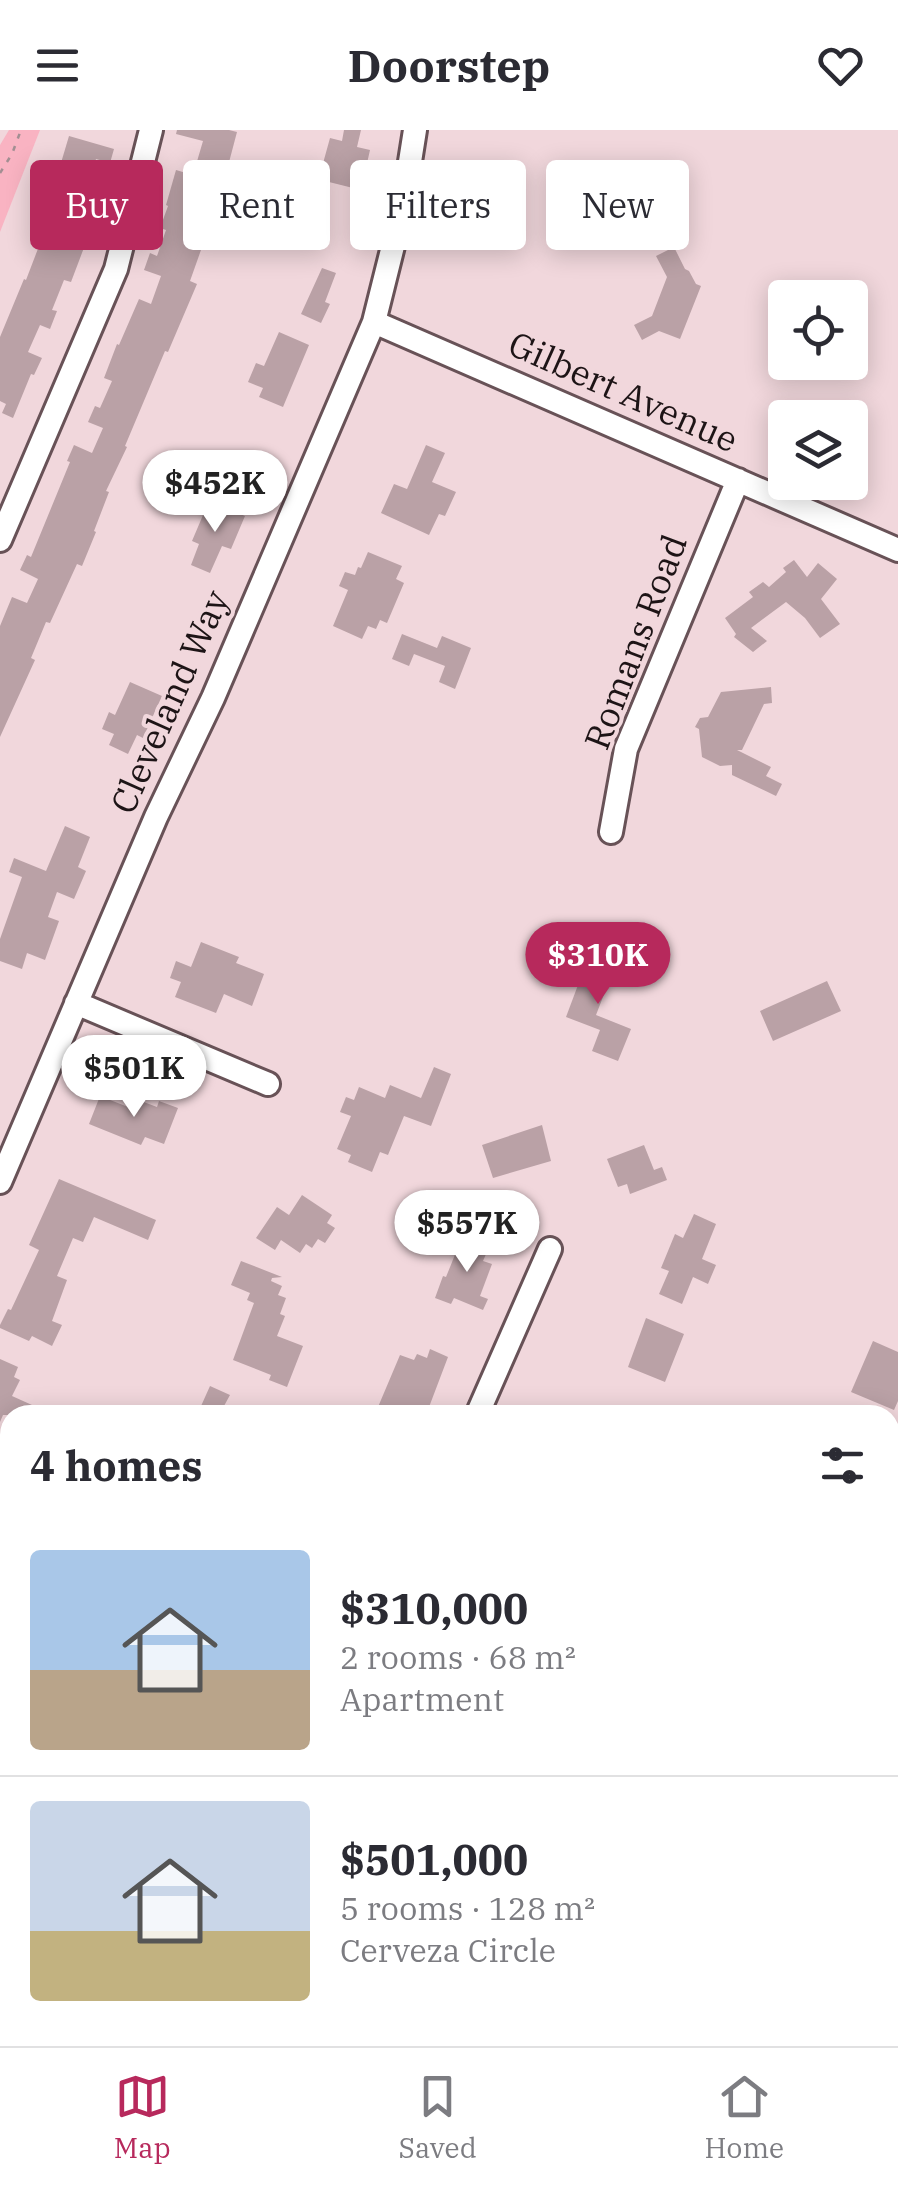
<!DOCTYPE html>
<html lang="en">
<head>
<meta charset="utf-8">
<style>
	body { margin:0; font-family:"IBM Plex Serif",serif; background:#f2f2f3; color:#2b2b33; height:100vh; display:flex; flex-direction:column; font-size:38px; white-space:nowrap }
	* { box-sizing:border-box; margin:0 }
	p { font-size:32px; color:#7c7c81 }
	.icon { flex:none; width:55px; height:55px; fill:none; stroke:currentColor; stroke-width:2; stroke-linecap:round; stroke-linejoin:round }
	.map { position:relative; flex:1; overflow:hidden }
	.panel { position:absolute; left:0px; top:1275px; width:900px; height:642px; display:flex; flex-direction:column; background:#fff; border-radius:30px 30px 0 0; box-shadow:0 5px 25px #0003 }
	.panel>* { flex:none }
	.hud { position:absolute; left:30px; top:30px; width:840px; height:90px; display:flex; gap:20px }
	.tools { position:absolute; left:768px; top:150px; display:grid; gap:20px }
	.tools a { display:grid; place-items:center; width:100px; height:100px; border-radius:10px; background:#fff; box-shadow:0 5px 25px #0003; font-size:50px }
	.price { position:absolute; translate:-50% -85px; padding:0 22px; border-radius:35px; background:#fff; color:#222; font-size:32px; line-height:65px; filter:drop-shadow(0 2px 5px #0008) }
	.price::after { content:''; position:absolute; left:50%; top:60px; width:30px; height:22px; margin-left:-15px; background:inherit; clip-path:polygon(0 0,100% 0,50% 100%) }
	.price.active { background:#b7295c; color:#fff }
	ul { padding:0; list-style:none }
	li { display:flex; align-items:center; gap:30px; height:250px; padding:0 30px }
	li+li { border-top:2px solid #e1e1e2 }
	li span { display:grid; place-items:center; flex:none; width:280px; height:200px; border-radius:10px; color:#555 }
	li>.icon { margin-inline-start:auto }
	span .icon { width:120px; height:120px; fill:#fffc; stroke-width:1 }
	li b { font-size:42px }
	h2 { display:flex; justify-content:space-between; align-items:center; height:120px; padding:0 30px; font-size:42px }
	.pill { padding:0 35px; border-radius:10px; background:#fff; box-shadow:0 5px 25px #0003; font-size:35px; line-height:90px }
	.pill.active { background:#b7295c; color:#fff }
	header { display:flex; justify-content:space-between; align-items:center; height:130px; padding:0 30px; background:#fff; font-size:45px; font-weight:800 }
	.dock { display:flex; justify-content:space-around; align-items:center; height:140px; border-top:2px solid #e1e1e2; background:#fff; font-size:28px; color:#7c7c81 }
	.dock a { display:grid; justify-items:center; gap:5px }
	.dock .active { color:#b7295c }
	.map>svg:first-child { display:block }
</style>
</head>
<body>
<header><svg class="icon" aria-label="menu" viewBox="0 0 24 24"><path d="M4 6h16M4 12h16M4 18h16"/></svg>Doorstep<svg class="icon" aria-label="heart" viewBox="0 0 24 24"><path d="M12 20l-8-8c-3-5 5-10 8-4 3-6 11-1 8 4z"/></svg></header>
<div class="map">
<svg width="898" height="1916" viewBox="0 0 898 1916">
	<rect width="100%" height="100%" fill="#f1d7dc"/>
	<path fill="#f9b3c2" d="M9 0H40L0 102V15Z"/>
	<path fill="#baa1a6" d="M177 0H229L237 2 214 89H212L190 151 197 154 168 222 165 221 125 316 127 317 106 361 109 362 94 401 96 402 82 436 77 434 50 493 46 492 31 528 35 530 0 607V496L12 467 27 473 38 449 20 440 27 425 31 427 70 332 67 331 74 315 92 323 103 298 88 292 95 276 100 278 112 251 104 248 117 214 119 215 139 169 151 174 161 146 144 140 150 123 157 126 166 100 160 98 168 76 166 75 176 40 193 45 203 11 176 4Z
		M344 0H361L357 17 370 20 361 60 325 51 328 39 322 37 330 8 342 11Z
		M69 6 114 19 110 33 96 29 86 64 96 68 80 113 85 115 71 152 64 150 52 180 57 181 50 199 40 195 28 222 42 228 34 245 31 244 13 288 2 283 6 274 0 271V207L24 149 26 150 49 90 44 88 51 67 44 65 49 51 55 53Z
		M674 117 685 139 689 141 696 154 701 156 680 209 659 201 642 210 634 195 652 186 667 147 656 126Z
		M322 138 336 143 325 172 330 174 321 193 301 184Z
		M279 202 309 215 283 277 259 267 263 258 248 252 256 233 264 236Z
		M426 315 445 323 432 352 456 362 445 386 439 384 429 405 381 383 394 354 407 359Z
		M209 371 245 386 231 419 222 416 210 443 191 435 199 414 192 411Z
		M368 422 402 436 396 449 404 453 387 493 380 490 376 499 368 496 362 509 333 496 348 460 339 456 345 442 355 445 358 437 361 438Z
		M794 430 807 447 818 433 837 449 821 469 840 494 820 508 805 488 786 472 751 498 767 511 753 522 734 507 736 504 725 488 753 467 749 462 763 452 769 457 786 442 783 438Z
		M402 504 437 518 442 506 471 518 455 559 439 552 445 536 414 524 409 536 392 529Z
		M130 552 162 566 143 608 137 605 128 624 109 615 114 604 102 599 109 582 115 585Z
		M771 557 772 573 764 574 742 620H737L771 637 766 646 782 654 776 666 732 645V635L720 636 702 627 699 599 695 597 700 588 708 587 721 562Z
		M65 696 90 707 78 737 86 741 74 769 57 762 48 787 59 791 45 830 27 823 22 839 0 831V809L22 747 9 742 14 728 46 741Z
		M201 812 239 827 236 833 264 844 252 876 224 864 216 883 175 867 181 852 170 848 176 831 191 837Z
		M592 826 620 837 613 855 608 854 596 885 631 899 618 931 592 921 600 900 566 887 578 855 570 852 575 838 586 842Z
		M827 851 841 881 773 911 760 881Z
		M434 937 451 944 431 996 404 986 388 1025 380 1022 372 1042 348 1032 351 1025 337 1019 351 986 340 982 346 967 354 970 359 957 385 968 390 955 421 968Z
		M100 966 128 977 133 968 157 977 159 971 178 978 164 1014 145 1007 141 1015 89 994Z
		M542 995 551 1031 493 1048 482 1015Z
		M644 1015 654 1040 662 1037 667 1050 630 1064 627 1054 618 1057 607 1029Z
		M59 1049 156 1090 148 1110 94 1087 83 1112 73 1108 57 1146 67 1150 52 1191 62 1195 52 1216 32 1206 29 1211 0 1198V1195L8 1179 11 1180 39 1120 29 1115Z
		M302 1065 332 1085 327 1093 335 1098 325 1113 318 1109 312 1118 306 1114 300 1123 281 1110 275 1120 256 1108 277 1077 289 1085Z
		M694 1084 716 1094 702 1129 716 1135 708 1154 693 1147 682 1174 659 1164 669 1141 661 1138 675 1104 683 1108Z
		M463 1105 490 1115 483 1131 492 1134 480 1166 488 1169 483 1180 454 1168 451 1174 435 1168 443 1146 446 1147Z
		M241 1131 282 1147 272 1148 271 1151 282 1156 278 1165 286 1168 280 1184 285 1186 277 1206 303 1216 287 1257 269 1250 271 1245 233 1230 254 1173 247 1170 250 1163 231 1155Z
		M646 1188 684 1204 665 1252 628 1237Z
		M873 1211 898 1222V1271L894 1280 851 1262Z
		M430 1219 448 1227 426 1285H397L378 1277 400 1225 414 1230 417 1224 427 1228Z
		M0 1229 18 1237 14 1247 20 1250 12 1266 32 1275 27 1285H3L0 1292Z
		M210 1256 230 1265 224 1276 243 1285H197Z"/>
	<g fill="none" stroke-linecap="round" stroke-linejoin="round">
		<g stroke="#685257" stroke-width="28">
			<path id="minor" d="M374 192 898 420
				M0 410 116 139 151 0
				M611 702 626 619 738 350
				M76 873 268 954
				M0 1052 156 687 213 568 374 192 403 76 415 0
				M477 1285 550 1119
				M0 1343 10 1348
				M890 1430 898 1411
				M890 1731 898 1735
				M0 1741 10 1745"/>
		</g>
		<path stroke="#a28e92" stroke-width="2.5" stroke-dasharray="5 8" stroke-linecap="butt" d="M0 43 12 24 21 0"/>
		<use href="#minor" stroke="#fff" stroke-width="22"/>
	</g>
	<g text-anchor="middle" stroke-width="8" stroke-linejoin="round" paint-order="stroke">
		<g font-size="35" fill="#1d1416" stroke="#f1d7dc">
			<text transform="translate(623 262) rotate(24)" y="12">Gilbert Avenue</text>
			<text transform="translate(636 512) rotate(-69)" y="12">Romans Road</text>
			<text transform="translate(170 572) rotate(-66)" y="12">Cleveland Way</text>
		</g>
	</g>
</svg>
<div class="tools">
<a><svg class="icon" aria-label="locate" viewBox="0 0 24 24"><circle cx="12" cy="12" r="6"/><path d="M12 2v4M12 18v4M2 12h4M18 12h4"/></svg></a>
<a><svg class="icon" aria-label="layers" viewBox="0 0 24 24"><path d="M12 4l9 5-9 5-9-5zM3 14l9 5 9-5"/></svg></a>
</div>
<b class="price" style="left:215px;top:405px">$452K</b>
<b class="price active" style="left:598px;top:877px">$310K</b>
<b class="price" style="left:134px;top:990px">$501K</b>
<b class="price" style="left:467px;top:1145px">$557K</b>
<div class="hud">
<a class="pill active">Buy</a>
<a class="pill">Rent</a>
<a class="pill">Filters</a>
<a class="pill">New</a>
</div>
<section class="panel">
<h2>4 homes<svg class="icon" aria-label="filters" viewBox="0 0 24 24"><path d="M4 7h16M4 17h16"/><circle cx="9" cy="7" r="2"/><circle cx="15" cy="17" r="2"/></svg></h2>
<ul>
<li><span style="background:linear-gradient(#a9c7e8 60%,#b9a48a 0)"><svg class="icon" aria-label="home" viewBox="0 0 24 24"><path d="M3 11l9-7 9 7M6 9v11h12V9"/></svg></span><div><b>$310,000</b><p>2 rooms · 68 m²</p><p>Apartment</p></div></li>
<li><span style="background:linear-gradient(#c9d6e8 65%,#c2b280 0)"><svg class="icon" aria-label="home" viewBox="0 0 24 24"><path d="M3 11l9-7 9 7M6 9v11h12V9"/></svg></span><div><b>$501,000</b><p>5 rooms · 128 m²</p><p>Cerveza Circle</p></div></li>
</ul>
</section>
</div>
<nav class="dock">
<a class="active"><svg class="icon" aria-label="map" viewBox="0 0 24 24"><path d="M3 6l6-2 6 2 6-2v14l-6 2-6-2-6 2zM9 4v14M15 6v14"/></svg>Map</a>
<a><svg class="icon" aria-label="saved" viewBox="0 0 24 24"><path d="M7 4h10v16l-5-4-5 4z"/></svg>Saved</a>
<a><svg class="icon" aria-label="home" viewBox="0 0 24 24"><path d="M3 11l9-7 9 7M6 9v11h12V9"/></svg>Home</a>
</nav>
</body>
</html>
